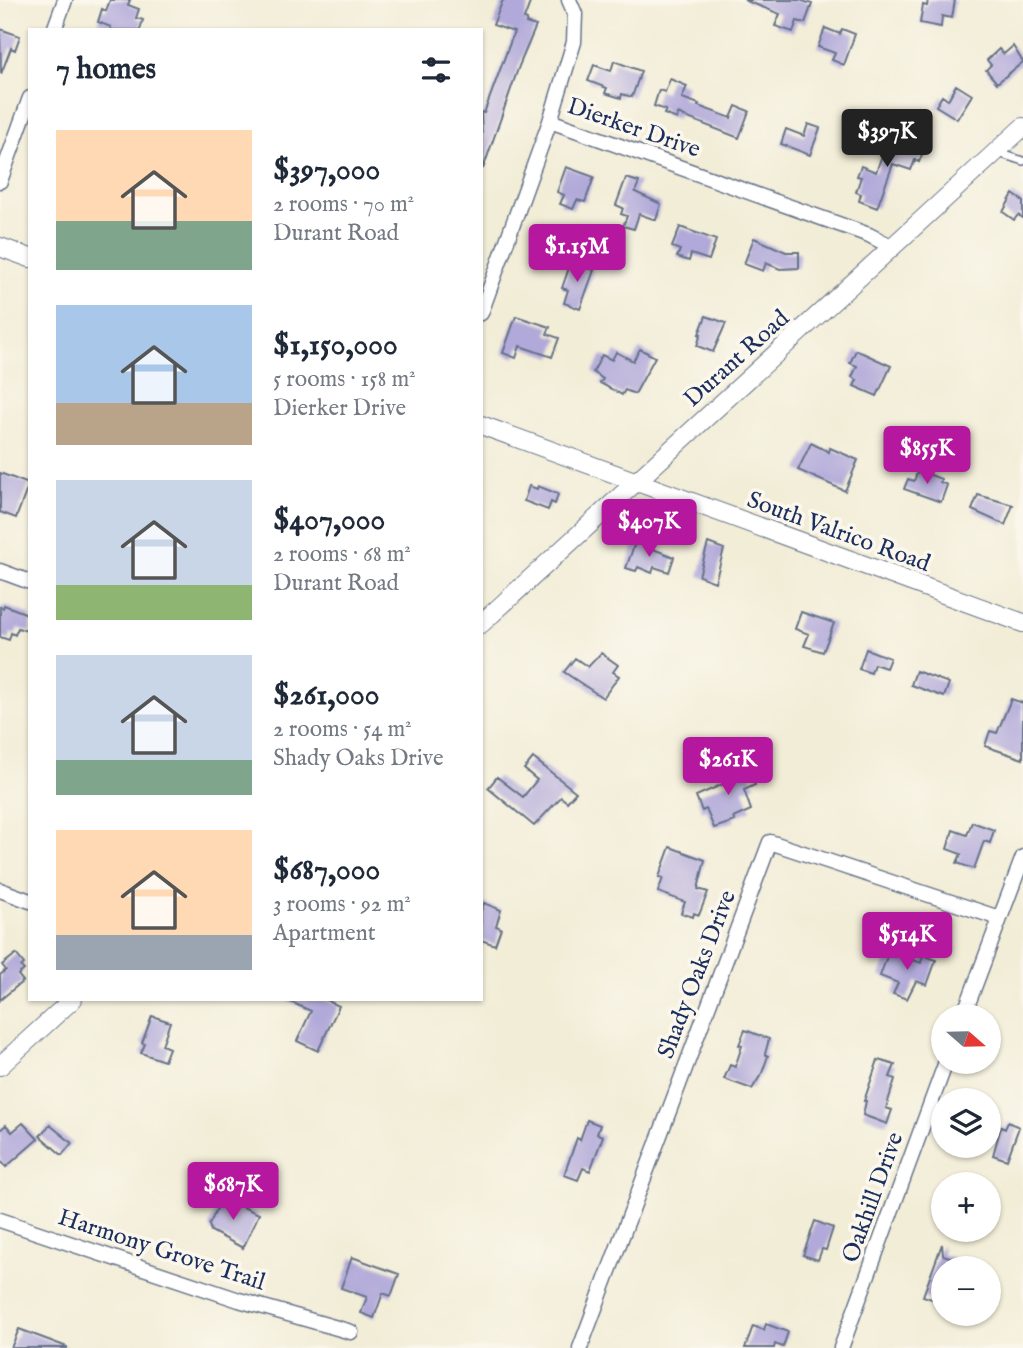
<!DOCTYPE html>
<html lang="en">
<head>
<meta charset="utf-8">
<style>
	body { margin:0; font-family:"IM FELL English",serif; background:#f6f6f7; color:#1f2937; height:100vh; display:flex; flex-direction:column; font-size:26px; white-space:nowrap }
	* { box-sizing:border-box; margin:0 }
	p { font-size:23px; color:#747a83 }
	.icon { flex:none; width:38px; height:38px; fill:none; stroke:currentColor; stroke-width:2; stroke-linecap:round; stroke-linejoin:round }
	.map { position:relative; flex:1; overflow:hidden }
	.panel { position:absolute; left:28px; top:28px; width:455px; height:973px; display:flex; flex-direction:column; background:#fff; border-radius:0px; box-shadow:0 2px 5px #0004 }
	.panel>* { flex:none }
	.needle { width:46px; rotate:110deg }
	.buttons { position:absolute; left:931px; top:1004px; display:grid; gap:14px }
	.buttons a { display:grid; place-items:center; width:70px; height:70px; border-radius:50%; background:#fff; box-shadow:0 2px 5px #0004; font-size:35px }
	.price { position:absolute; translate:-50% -60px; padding:0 16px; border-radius:7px; background:#b5179e; color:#fff; font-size:23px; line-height:46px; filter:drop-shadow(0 2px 4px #0008) }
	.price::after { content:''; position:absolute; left:50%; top:42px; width:21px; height:16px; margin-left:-10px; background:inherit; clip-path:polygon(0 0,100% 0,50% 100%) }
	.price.current { background:#222; color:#fff }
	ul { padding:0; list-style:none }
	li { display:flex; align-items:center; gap:21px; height:175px; padding:0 28px }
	li span { display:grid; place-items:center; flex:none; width:196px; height:140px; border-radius:0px; color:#555 }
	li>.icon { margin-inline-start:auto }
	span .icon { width:84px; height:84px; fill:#fffc; stroke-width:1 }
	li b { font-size:30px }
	h2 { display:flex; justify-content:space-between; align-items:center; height:84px; padding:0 28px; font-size:30px }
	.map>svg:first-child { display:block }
</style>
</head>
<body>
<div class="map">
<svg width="1023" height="1348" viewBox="0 0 1023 1348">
	<rect width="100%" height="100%" fill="#fbf7ec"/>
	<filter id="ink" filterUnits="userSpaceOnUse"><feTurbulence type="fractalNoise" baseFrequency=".0143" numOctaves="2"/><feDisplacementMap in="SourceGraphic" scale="14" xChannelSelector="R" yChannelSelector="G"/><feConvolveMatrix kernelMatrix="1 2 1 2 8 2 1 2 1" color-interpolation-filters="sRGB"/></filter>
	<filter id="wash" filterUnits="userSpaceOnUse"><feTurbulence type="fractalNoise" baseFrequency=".00686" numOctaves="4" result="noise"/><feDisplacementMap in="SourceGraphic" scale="28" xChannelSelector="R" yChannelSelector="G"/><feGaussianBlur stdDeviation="1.57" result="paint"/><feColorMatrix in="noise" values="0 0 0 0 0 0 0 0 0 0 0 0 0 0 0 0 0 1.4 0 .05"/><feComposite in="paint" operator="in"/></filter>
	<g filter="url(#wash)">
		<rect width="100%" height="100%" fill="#f2edd7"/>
		<g id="blocks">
			<path fill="#b1a9d9" d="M110 0H130L128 5 139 9 136 18 143 20 140 30H110L111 27 98 22 102 9 106 11Z
				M503 0H531L524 19 527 20 526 23 536 26 519 66 483 169 481 112 484 113 514 32 493 25Z
				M744 0H800L812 4 805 23 797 21 793 32 775 26 780 14Z
				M928 0H955L952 18 942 16 941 27 920 23 923 5 927 6Z
				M825 28 840 34 842 29 855 34 844 65 832 60 835 53 818 47Z
				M0 29 20 36 15 50 11 48 1 74Z
				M1013 46 1023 62 997 83 986 70 991 65 987 60 999 49 1004 54Z
				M614 61 641 71 632 97 622 94 621 98 605 93 607 88 588 81 594 65 611 71Z
				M670 79 687 86 682 98 699 104 698 106 731 118 736 106 749 111 739 138 678 114 677 119 664 114 666 110 654 106 659 90 665 92Z
				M956 85 972 95 957 119 936 106 942 96 948 100Z
				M808 124 820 128 810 155 781 144 786 129 804 136Z
				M897 135 921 143 918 150 923 152 919 162 915 160 911 170 893 164 877 208 859 201 861 194 856 192 861 177 857 176 861 166 876 172 888 139 895 142Z
				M566 167 594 177 585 202 577 200 573 209 560 204 564 195 557 192Z
				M626 178 639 182 635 192 661 204 656 220 639 214 634 229 623 226 627 216 621 214 623 208 616 205Z
				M1013 194 1023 201V218L1018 215 1014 220 1003 212Z
				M680 227 716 240 709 260 691 254 689 261 677 257 680 250 672 247Z
				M754 238 786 252H799V268L780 269 766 263 763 271 744 264Z
				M571 262 594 270 580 309 564 303 568 290 562 288Z
				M516 316 550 327 547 334 559 338 552 357 520 346 516 358 503 353Z
				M706 316 726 323 713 352 697 346 701 334H699Z
				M640 349 655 357 635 394 625 390 622 395 600 383 603 379 593 372 602 355 612 360 616 352 633 361Z
				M856 350 891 366 877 396 854 386 857 380 852 377 857 366 850 363Z
				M811 443 829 452 830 448 858 460 845 491 798 470Z
				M918 470 941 479 940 482 947 485 941 502 904 489 908 479 914 481Z
				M0 473 29 484 16 518 0 512Z
				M529 486 537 489 538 486 558 494 555 504 551 502 548 510 524 501Z
				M978 495 1013 505 1005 525 972 510Z
				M636 540 646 543 645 546 674 557 669 572 654 567 652 573 638 567 636 571 626 568Z
				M708 543 724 549 715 582 699 576Z
				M4 605 30 615V632L18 628 15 635 11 633 9 640 0 637V607L3 608Z
				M801 612 834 623 823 652 804 646 809 634 795 629Z
				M866 649 890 658 886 668 874 664 871 673 859 669Z
				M601 653 618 665 613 672 619 676 603 698 564 672 575 658 588 667Z
				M916 671 949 683 944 697 911 685Z
				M1011 699 1023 703V759L985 746 990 731 997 733Z
				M533 758 576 792 567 802 561 797 534 826 488 788 497 777 523 797 537 780 524 769Z
				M744 759 755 785 744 790 751 810 733 818 735 821 714 828 706 809 702 811 696 796 735 779 729 766Z
				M972 822 994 830 990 843 984 841 974 869 957 863 961 854 947 849 953 830 967 835Z
				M670 847 705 860 698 889 708 892 699 915 694 913 693 917 681 913 685 902 658 892 663 878 659 877Z
				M484 903 501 910 496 926 501 928 495 945 481 940V911Z
				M889 951 921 963 923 955 936 960 927 985 916 981 907 999 893 994 898 983 880 976Z
				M16 954 24 964 21 967 24 970 18 975 23 981 0 1000V975L6 970 2 965Z
				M284 999H324L339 1006 318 1051 297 1041 311 1011Z
				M152 1016 170 1022 162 1045 169 1048 164 1061 141 1053 145 1044 142 1043Z
				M745 1030 769 1039 765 1054 768 1056 762 1073 752 1089 724 1079 730 1065 735 1067 742 1046 739 1045Z
				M878 1060 895 1065 890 1077 895 1079 886 1108 892 1110 887 1124 863 1115 866 1101H864Z
				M587 1120 600 1125 597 1134 603 1136 590 1171 583 1168 578 1180 564 1175 577 1138 580 1140Z
				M1008 1122 1019 1127 1007 1160 993 1155 1001 1127 1005 1129Z
				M23 1123 38 1139 6 1167 0 1160V1130L6 1125 12 1132Z
				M50 1125 72 1143 62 1155 40 1136Z
				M222 1198 259 1214 243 1248 211 1231 209 1225Z
				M815 1221 833 1228 826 1250 822 1249 818 1260 803 1255Z
				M942 1244 943 1255 956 1259 952 1269H943V1300L940 1302 923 1296Z
				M352 1257 399 1274 391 1296 383 1293 374 1318 361 1313 367 1297 341 1288Z
				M766 1324 788 1332 783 1347 775 1344 774 1348H745L753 1326 764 1330Z
				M19 1329 67 1347V1348H11Z"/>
		</g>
	</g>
	<g filter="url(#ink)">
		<use href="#blocks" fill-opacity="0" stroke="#667288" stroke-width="2"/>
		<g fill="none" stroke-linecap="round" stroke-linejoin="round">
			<g stroke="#667288" stroke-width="10">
				<path id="service" d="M996 152 1023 161"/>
			</g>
			<g stroke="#667288" stroke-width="17">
				<path id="minor" d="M54 30 65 0
					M550 121 869 235 892 247
					M0 181 30 98
					M481 313 550 121 574 42 575 14 569 0
					M0 571 30 582
					M0 890 30 901
					M963 1017 1023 857
					M0 1220 239 1300 351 1332
					M580 1348 770 842 999 918
					M841 1348 946 1062"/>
			</g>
			<g stroke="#667288" stroke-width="20">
				<path id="tertiary" d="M0 247 30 258
					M481 425 1023 623
					M481 624 1023 127
					M0 1066 73 999"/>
			</g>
			<use href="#service" stroke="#fff" stroke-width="7"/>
			<use href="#minor" stroke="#fff" stroke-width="14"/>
			<use href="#tertiary" stroke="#fff" stroke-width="18"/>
		</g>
	</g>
	<g text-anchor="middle" stroke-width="7" stroke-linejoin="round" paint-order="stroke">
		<g font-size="24" fill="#1b2f5e" stroke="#fbf7ec">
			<text transform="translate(634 127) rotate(19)" y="8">Dierker Drive</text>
			<text transform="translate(736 358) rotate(-42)" y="8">Durant Road</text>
			<text transform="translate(839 531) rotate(20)" y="8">South Valrico Road</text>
			<text transform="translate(696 974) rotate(-69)" y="8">Shady Oaks Drive</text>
			<text transform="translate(872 1197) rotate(-70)" y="8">Oakhill Drive</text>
			<text transform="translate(162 1249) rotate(18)" y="8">Harmony Grove Trail</text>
		</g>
	</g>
</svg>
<div class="buttons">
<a><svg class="needle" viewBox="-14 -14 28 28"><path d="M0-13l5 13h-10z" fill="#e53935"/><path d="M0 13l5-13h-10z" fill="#747a83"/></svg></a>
<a><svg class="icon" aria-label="layers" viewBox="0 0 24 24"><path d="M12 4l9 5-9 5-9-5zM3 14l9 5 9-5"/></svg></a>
<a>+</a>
<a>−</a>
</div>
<b class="price current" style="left:887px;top:169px">$397K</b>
<b class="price" style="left:577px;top:284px">$1.15M</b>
<b class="price" style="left:927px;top:486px">$855K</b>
<b class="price" style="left:649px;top:559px">$407K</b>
<b class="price" style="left:728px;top:797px">$261K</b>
<b class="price" style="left:907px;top:972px">$514K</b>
<b class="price" style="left:233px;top:1222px">$687K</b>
<section class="panel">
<h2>7 homes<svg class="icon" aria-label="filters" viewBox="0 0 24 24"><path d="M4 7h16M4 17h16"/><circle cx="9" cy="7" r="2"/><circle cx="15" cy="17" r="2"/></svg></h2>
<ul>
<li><span style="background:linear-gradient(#ffd9b3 65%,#7fa58c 0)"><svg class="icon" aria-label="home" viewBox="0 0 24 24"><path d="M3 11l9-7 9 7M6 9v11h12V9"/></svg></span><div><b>$397,000</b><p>2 rooms · 70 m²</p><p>Durant Road</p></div></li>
<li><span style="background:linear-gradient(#a9c7e8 70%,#b9a48a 0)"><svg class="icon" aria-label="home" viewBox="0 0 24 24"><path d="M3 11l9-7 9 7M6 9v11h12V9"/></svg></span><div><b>$1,150,000</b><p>5 rooms · 158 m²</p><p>Dierker Drive</p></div></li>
<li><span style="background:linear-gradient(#c9d6e8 75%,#8fb573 0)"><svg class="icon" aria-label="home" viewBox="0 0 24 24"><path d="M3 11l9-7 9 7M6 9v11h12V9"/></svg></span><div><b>$407,000</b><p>2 rooms · 68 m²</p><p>Durant Road</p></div></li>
<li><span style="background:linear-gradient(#c9d6e8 75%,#7fa58c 0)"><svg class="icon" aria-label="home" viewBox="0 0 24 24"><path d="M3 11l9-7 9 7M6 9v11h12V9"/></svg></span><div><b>$261,000</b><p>2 rooms · 54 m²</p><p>Shady Oaks Drive</p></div></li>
<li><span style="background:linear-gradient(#ffd9b3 75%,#9aa5b1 0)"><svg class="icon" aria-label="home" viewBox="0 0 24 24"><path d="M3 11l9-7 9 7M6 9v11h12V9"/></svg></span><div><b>$687,000</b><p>3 rooms · 92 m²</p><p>Apartment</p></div></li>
</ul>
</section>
</div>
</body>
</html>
